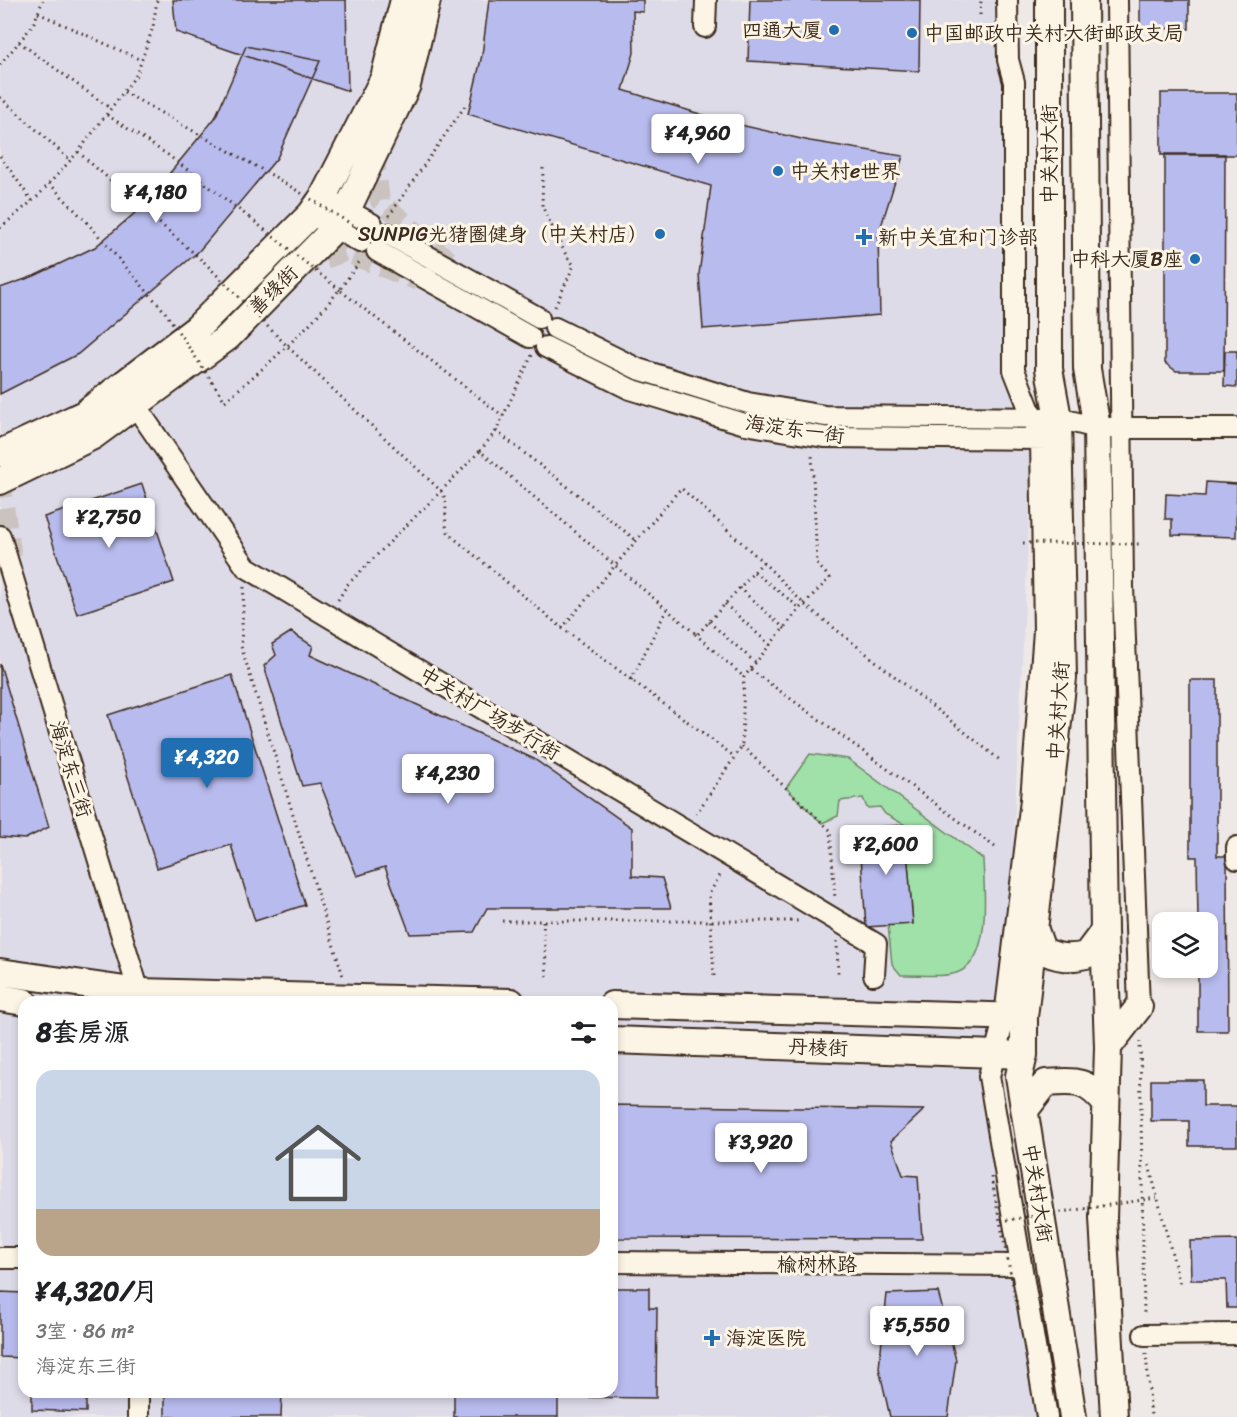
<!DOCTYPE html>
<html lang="zh">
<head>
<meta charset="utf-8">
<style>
	body { margin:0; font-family:Sriracha,"LXGW WenKai TC",sans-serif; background:#f2f2f2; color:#202124; height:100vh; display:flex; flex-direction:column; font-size:22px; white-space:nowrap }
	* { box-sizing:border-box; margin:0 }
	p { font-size:20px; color:#757577 }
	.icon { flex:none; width:33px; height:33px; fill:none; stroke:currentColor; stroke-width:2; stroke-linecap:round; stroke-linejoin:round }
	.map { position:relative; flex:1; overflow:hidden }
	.side { position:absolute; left:18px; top:996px; width:600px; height:402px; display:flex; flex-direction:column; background:#fff; border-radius:18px; box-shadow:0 3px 9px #0003 }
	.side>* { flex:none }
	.tools { position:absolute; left:1152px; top:912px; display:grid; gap:12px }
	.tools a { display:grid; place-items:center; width:66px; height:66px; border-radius:12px; background:#fff; box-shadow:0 3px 9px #0003; font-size:30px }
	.price { position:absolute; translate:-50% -51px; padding:0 14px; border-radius:6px; background:#fff; color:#222; font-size:20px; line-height:39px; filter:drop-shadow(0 2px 3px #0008) }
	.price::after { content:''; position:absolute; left:50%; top:36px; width:18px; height:14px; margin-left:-9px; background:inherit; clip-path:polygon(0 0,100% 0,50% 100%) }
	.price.active { background:#1f6fb2; color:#fff }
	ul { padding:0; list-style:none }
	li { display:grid; align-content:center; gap:12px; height:318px; padding:0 18px }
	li+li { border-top:2px solid #e0e0e0 }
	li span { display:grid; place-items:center; height:186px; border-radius:18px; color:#555 }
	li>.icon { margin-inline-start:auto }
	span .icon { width:108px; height:108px; fill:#fffc; stroke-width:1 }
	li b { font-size:26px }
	h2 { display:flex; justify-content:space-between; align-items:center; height:72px; padding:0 18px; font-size:26px }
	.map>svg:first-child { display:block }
</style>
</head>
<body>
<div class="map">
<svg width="1237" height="1417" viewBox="0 0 1237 1417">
	<rect width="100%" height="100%" fill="#eee9e7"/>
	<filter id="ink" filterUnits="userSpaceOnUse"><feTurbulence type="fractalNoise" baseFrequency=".0167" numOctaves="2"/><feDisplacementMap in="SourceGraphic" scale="12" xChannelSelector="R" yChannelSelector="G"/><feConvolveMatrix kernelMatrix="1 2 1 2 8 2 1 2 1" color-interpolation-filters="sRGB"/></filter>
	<g filter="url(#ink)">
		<path fill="#dedbe9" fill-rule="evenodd" d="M0 0H1008L1014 370 1033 439 1005 1016 989 1076 1047 1417H0ZM24 1002H612V1392H24Z"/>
		<path fill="#a0e1aa" stroke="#6e8664" stroke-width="1.5" d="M810 754 848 759 983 859C984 888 992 956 961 971 945 979 918 974 901 975L892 964 888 925 913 923 905 825 885 814 880 807 867 808 863 798 840 801 838 816 822 823 786 788Z"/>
		<path fill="#b8bbed" stroke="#3b2a1e" stroke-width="1.5" d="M173 0H346L348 91 176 32Z
			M489 0H643V12L633 11 634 53 623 90 719 120 810 141 903 156 878 236 880 315 703 329 699 274 711 186 468 114 482 55Z
			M750 0H920L919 71 748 61Z
			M1140 0H1189V29L1140 28Z
			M246 46 320 61 277 158 199 251 78 354 0 394V288L34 276 95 247 142 207 215 118Z
			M1161 93H1237V155H1161Z
			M1165 154H1225L1224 371H1176L1165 363Z
			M1225 351H1237V387L1224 386Z
			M1206 482 1237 484 1236 537 1172 535V519H1165L1166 494 1205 496Z
			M142 484 174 582 77 614 44 517Z
			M291 632 313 646 310 655 534 759 632 828V876L662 878 671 908H487L474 932 410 934 385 867 357 876 320 783 302 786 264 666 276 655 272 644Z
			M0 664 49 827 25 839 0 837Z
			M232 675 305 905 255 921 231 845 157 868 108 715Z
			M1190 680H1217V856H1227L1228 1031H1198V968H1208V922H1198L1197 857H1190Z
			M905 825 913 924 866 927 859 828Z
			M1151 1080H1203V1106H1237V1146H1189V1121H1151Z
			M612 1105 924 1110 891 1141 903 1175 918 1176 922 1239 612 1238Z
			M1237 1240V1308H1227L1226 1280H1191L1190 1241Z
			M612 1288H649V1308H657L656 1398 558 1397V1417H454V1392H612Z
			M0 1292 24 1293V1358L0 1357Z
			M938 1292 956 1360 948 1417H890L879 1368 887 1294Z
			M32 1392H86V1412L32 1410Z
			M165 1392H282L281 1417H165Z"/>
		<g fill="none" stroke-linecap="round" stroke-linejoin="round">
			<path stroke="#cac3bf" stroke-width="20" stroke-dasharray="20 10" stroke-linecap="butt" d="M374 152 380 201 454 265
				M297 269 344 252 418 281
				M232 310 310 236 326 206
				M12 557 2 493 13 470"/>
			<g stroke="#3b2a1e" stroke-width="24">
				<path id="minor" d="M1007 0 1008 60 1014 82V370L1041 439 1044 631 1031 800 1012 959 1005 1016 989 1076 1047 1417
					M1117 0 1123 587 1139 1007
					M705 27 706 0
					M323 197 372 224
					M311 214 360 242
					M388 234 539 318
					M377 251 530 337
					M555 328 638 369 748 403 825 416 1058 418 1097 428H1237
					M546 347 630 389 745 424 824 437 1051 439
					M135 405 246 567 876 944 874 975
					M0 536 142 1002
					M1237 847V859
					M0 1258H24
					M612 1262 1021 1265
					M1144 1335 1237 1334
					M138 1417V1392"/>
			</g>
			<g stroke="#3b2a1e" stroke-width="30">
				<path id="major" d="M1049 0V369L1058 418 1063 678 1024 1017V1055L1019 1076 1073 1417
					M1084 0 1087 369 1097 428 1104 931 1108 1047 1103 1218 1114 1417
					M0 453 84 414 197 328 311 214 323 197 384 78 404 0
					M0 481 93 436 228 337 336 227 347 210 407 85 427 0
					M1035 930 1042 950C1057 958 1069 959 1086 955L1104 931
					M0 972 139 992 511 1002
					M0 998 24 1002
					M612 1005 1024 1017
					M612 1040 1024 1055
					M1108 1047 1139 1007
					M1025 1110 1046 1083C1074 1081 1087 1079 1106 1104"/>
			</g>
			<path stroke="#3b2a1e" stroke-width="3" stroke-dasharray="1.5 4.5" stroke-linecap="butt" d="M38 13 141 60
				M980 15 981 0
				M19 42 111 109
				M0 65 33 25 43 0
				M124 92 275 177
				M0 97 70 160
				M107 115 168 155 250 218
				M78 152 204 262
				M0 156 32 201
				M543 168 542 206 567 257 574 265 554 309
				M49 183 90 226 165 312
				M389 216 465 106
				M0 228 38 196 78 152 137 74 153 27 157 0
				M341 291 503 416
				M288 347 441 491 480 451 697 635 763 562 681 488 562 628
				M225 401C275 358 325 316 361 259
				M496 431 636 540
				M480 451 496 431 532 355
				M763 562 804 604 1001 761
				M754 572 800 608
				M244 587 241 646 343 976
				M739 588 785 629
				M338 600 347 585 441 491C451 505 441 520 449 534L562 628 735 757
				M725 604 770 645
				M709 622 757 664
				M695 634 744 677
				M751 670 995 847
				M631 680 667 609
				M742 746 830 830 835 899
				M696 814 742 746 744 677 800 608 830 578 817 564 812 453
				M502 921H799
				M543 921 547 977
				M837 941 838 975
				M714 976 709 894 722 872
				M1140 1041 1144 1316
				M1149 1165 1180 1285
				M1146 1353 1151 1417"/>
			<use href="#minor" stroke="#fcf5e5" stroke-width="20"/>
			<use href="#major" stroke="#fcf5e5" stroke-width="26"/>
			<path stroke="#3b2a1e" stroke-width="3" stroke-dasharray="1.5 4.5" stroke-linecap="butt" d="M275 177 374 238
				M250 218 341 291
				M204 262 288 347
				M165 312 225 401
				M1023 543 1141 544
				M991 1177 1017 1305
				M1001 1221 1156 1198"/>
		</g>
	</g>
	<g fill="#1f6fb2" stroke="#fcf5e5" stroke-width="2">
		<circle cx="834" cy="30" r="6"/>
		<circle cx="912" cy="33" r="6"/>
		<circle cx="778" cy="171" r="6"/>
		<circle cx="660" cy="234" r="6"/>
		<path d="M861 228h6v6h6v6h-6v6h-6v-6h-6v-6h6z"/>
		<circle cx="1195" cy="259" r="6"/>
		<path d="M709 1329h6v6h6v6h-6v6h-6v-6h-6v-6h6z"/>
	</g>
	<g text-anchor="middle" stroke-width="6" stroke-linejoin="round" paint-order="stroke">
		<g font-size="20" fill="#3b2a1e" stroke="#fcf5e5" text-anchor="start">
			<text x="822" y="37" text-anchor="end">四通大厦</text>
			<text x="924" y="40">中国邮政中关村大街邮政支局</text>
			<text x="790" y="178">中关村e世界</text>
			<text x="648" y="241" text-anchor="end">SUNPIG光猪圈健身（中关村店）</text>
			<text x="878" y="244">新中关宜和门诊部</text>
			<text x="1183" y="266" text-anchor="end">中科大厦B座</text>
			<text x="726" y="1345">海淀医院</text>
		</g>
		<g font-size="20" fill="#3b2a1e" stroke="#fcf5e5">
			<text transform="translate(1049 154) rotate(-90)" y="7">中关村大街</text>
			<text transform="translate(273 290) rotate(-45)" y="7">善缘街</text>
			<text transform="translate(795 429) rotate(8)" y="7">海淀东一街</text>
			<text transform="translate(1058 711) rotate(-86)" y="7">中关村大街</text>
			<text transform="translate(490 713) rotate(31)" y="7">中关村广场步行街</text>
			<text transform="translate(71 769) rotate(73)" y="7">海淀东三街</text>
			<text transform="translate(818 1047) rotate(2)" y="7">丹棱街</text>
			<text transform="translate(1038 1193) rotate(81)" y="7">中关村大街</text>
			<text x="817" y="1271">榆树林路</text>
		</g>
	</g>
</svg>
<div class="tools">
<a><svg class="icon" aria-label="layers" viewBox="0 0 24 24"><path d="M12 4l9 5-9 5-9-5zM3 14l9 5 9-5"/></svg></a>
</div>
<b class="price" style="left:698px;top:165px">¥4,960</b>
<b class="price" style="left:156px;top:224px">¥4,180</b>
<b class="price" style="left:109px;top:549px">¥2,750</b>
<b class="price active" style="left:207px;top:789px">¥4,320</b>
<b class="price" style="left:448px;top:805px">¥4,230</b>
<b class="price" style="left:886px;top:876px">¥2,600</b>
<b class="price" style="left:761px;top:1174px">¥3,920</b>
<b class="price" style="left:917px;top:1357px">¥5,550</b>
<section class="side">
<h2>8套房源<svg class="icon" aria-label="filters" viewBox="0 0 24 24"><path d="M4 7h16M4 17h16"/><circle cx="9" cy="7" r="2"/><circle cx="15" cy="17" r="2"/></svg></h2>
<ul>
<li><span style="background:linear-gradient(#c9d6e8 75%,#b9a48a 0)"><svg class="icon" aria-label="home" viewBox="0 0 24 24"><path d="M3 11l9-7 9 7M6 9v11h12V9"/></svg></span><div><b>¥4,320/月</b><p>3室 · 86 m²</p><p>海淀东三街</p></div></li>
</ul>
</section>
</div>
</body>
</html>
